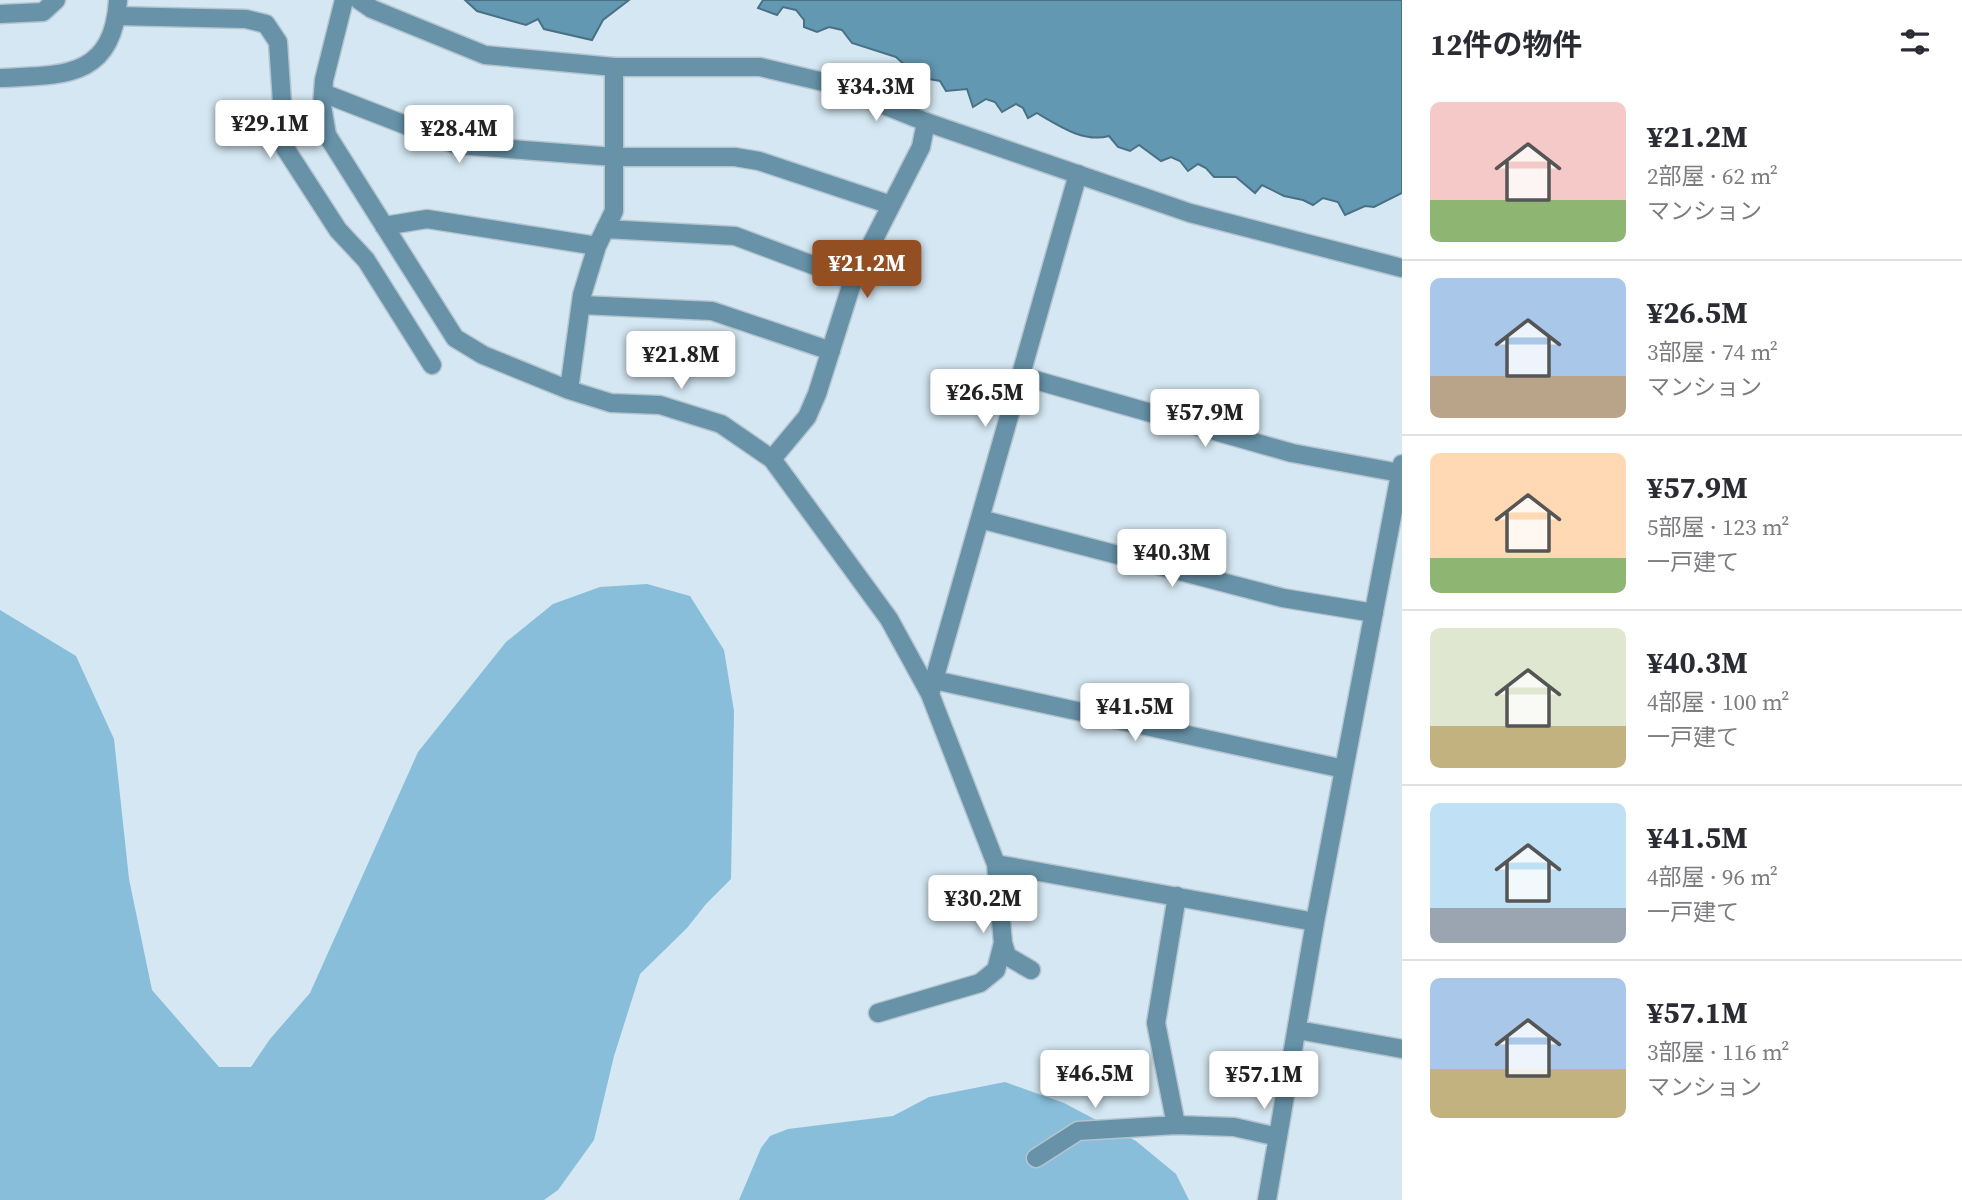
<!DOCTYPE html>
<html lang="ja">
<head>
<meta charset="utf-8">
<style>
	body { margin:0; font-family:"Source Serif 4","Noto Sans JP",serif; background:#f7f7f7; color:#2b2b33; height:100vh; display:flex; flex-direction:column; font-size:26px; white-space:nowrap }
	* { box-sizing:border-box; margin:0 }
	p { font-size:23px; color:#7c7c81 }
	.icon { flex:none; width:38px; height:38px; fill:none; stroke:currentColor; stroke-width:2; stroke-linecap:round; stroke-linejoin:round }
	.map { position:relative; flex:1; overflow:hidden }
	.panel { display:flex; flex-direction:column; background:#fff; width:560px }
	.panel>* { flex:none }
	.price { position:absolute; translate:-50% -60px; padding:0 16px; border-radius:7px; background:#fff; color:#222; font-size:23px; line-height:46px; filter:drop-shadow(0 2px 4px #0008) }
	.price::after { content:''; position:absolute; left:50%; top:42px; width:21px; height:16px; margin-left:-10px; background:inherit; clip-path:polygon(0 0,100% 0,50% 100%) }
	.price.current { background:#934e22; color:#fff }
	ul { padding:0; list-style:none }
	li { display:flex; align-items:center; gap:21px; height:175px; padding:0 28px }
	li+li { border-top:2px solid #e1e1e2 }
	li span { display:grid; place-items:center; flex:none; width:196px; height:140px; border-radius:10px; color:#555 }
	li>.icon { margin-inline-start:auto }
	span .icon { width:84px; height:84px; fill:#fffc; stroke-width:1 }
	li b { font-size:30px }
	h2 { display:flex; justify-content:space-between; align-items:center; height:84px; padding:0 28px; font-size:30px }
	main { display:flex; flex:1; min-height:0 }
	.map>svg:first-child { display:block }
</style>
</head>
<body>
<main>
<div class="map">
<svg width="1402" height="1200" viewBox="0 0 1402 1200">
	<rect width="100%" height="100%" fill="#d4e7f2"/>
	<path fill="#88beda" d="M647 584 690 596 724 650 734 711 731 879 706 904 687 928 640 974 614 1056 594 1140 558 1190 544 1200H0V610L76 656 114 739 129 879 152 990 219 1067H251L270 1039 310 993 418 752 506 642 553 604 600 587Z
		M1005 1082 1064 1103 1136 1141 1176 1174 1189 1200H739L761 1148 770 1136 788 1129 893 1116 929 1097Z"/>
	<path fill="#6398b2" stroke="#4a7084" stroke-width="2" d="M465 0H629L603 20 592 40 544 29 538 19 526 25 477 11Z
		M763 0H1402V193L1374 207 1365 206 1345 215 1338 202 1323 198 1313 205 1303 200 1284 196 1262 185 1255 193 1236 177H1214L1206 168 1198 164 1188 171 1180 161 1171 157 1161 161 1139 145 1130 151 1118 147 1109 136C1084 143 1059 126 1037 113L1028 118 1023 108 1016 104 1002 112 995 102 986 99 973 107 967 89 946 91 940 81 918 77 896 57 852 43 842 30 829 27 817 32 804 27V20L796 10 783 7 777 15 758 8Z"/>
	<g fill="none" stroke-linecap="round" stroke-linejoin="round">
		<g stroke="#b4c5cf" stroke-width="21">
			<path id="minor" d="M344 0 324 80 322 106 327 135 455 338 483 355 569 390
				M0 14 43 12 56 0
				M117 16 246 19 266 24 278 42 285 148 338 230 366 260 432 365
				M614 67V211L597 246 582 295 569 390 611 403 660 405 721 424 772 459 889 619 930 694 996 864 1315 922
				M0 78C63 75 113 79 118 0
				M323 93 457 145 614 157H735L759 161 891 205
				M384 226 427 219 597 246
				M605 229 735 236 853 280
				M581 305 712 311 831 351
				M1021 376 1292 453 1400 473
				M772 459 807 417 817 394 853 280 921 147 926 122
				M980 519 1283 598 1374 613
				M934 680 1344 769
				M930 694 1078 174
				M996 864 1003 943 1007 956 1031 970
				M1177 896 1156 1023 1176 1125 1234 1127 1278 1137
				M878 1013 980 983 996 970 1003 943
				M1298 1030 1402 1049
				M1036 1158 1078 1131 1176 1125
				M1267 1200 1315 922 1402 464"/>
		</g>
		<g stroke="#b4c5cf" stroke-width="21">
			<path id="tertiary" d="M359 0 372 9 485 55 614 67H760L828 83 926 122 1190 213 1402 268"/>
		</g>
		<use href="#minor" stroke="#6792a8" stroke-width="18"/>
		<use href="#tertiary" stroke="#6792a8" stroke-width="18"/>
	</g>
</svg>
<b class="price" style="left:876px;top:123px">¥34.3M</b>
<b class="price" style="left:270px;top:160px">¥29.1M</b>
<b class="price" style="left:459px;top:165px">¥28.4M</b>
<b class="price current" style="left:867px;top:300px">¥21.2M</b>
<b class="price" style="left:681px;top:391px">¥21.8M</b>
<b class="price" style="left:985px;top:429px">¥26.5M</b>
<b class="price" style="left:1205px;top:449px">¥57.9M</b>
<b class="price" style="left:1172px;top:589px">¥40.3M</b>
<b class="price" style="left:1135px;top:743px">¥41.5M</b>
<b class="price" style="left:983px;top:935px">¥30.2M</b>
<b class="price" style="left:1095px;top:1110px">¥46.5M</b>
<b class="price" style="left:1264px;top:1111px">¥57.1M</b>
</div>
<section class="panel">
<h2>12件の物件<svg class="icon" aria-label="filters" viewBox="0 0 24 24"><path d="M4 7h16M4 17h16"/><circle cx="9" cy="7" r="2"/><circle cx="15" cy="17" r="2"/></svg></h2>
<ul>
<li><span style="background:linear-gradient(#f6c9c9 70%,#8fb573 0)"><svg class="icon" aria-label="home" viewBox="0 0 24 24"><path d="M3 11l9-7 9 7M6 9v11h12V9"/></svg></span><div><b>¥21.2M</b><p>2部屋 · 62 m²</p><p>マンション</p></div></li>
<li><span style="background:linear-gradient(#a9c7e8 70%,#b9a48a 0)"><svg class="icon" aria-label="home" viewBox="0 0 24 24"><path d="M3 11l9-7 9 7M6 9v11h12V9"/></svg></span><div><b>¥26.5M</b><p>3部屋 · 74 m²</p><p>マンション</p></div></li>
<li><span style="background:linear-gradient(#ffd9b3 75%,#8fb573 0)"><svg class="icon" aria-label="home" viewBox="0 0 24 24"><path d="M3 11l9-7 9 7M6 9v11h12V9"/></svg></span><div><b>¥57.9M</b><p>5部屋 · 123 m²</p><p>一戸建て</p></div></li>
<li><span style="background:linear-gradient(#dfe7d0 70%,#c2b280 0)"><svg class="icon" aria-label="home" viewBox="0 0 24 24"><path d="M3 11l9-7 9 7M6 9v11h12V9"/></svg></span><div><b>¥40.3M</b><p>4部屋 · 100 m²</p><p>一戸建て</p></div></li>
<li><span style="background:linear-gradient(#bfe0f5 75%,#9aa5b1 0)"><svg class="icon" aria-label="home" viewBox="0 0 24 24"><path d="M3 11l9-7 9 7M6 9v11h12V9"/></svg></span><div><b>¥41.5M</b><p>4部屋 · 96 m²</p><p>一戸建て</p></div></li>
<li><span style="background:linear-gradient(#a9c7e8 65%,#c2b280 0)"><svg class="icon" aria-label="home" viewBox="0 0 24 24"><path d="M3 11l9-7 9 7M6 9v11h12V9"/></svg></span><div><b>¥57.1M</b><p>3部屋 · 116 m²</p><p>マンション</p></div></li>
</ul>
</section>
</main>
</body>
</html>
